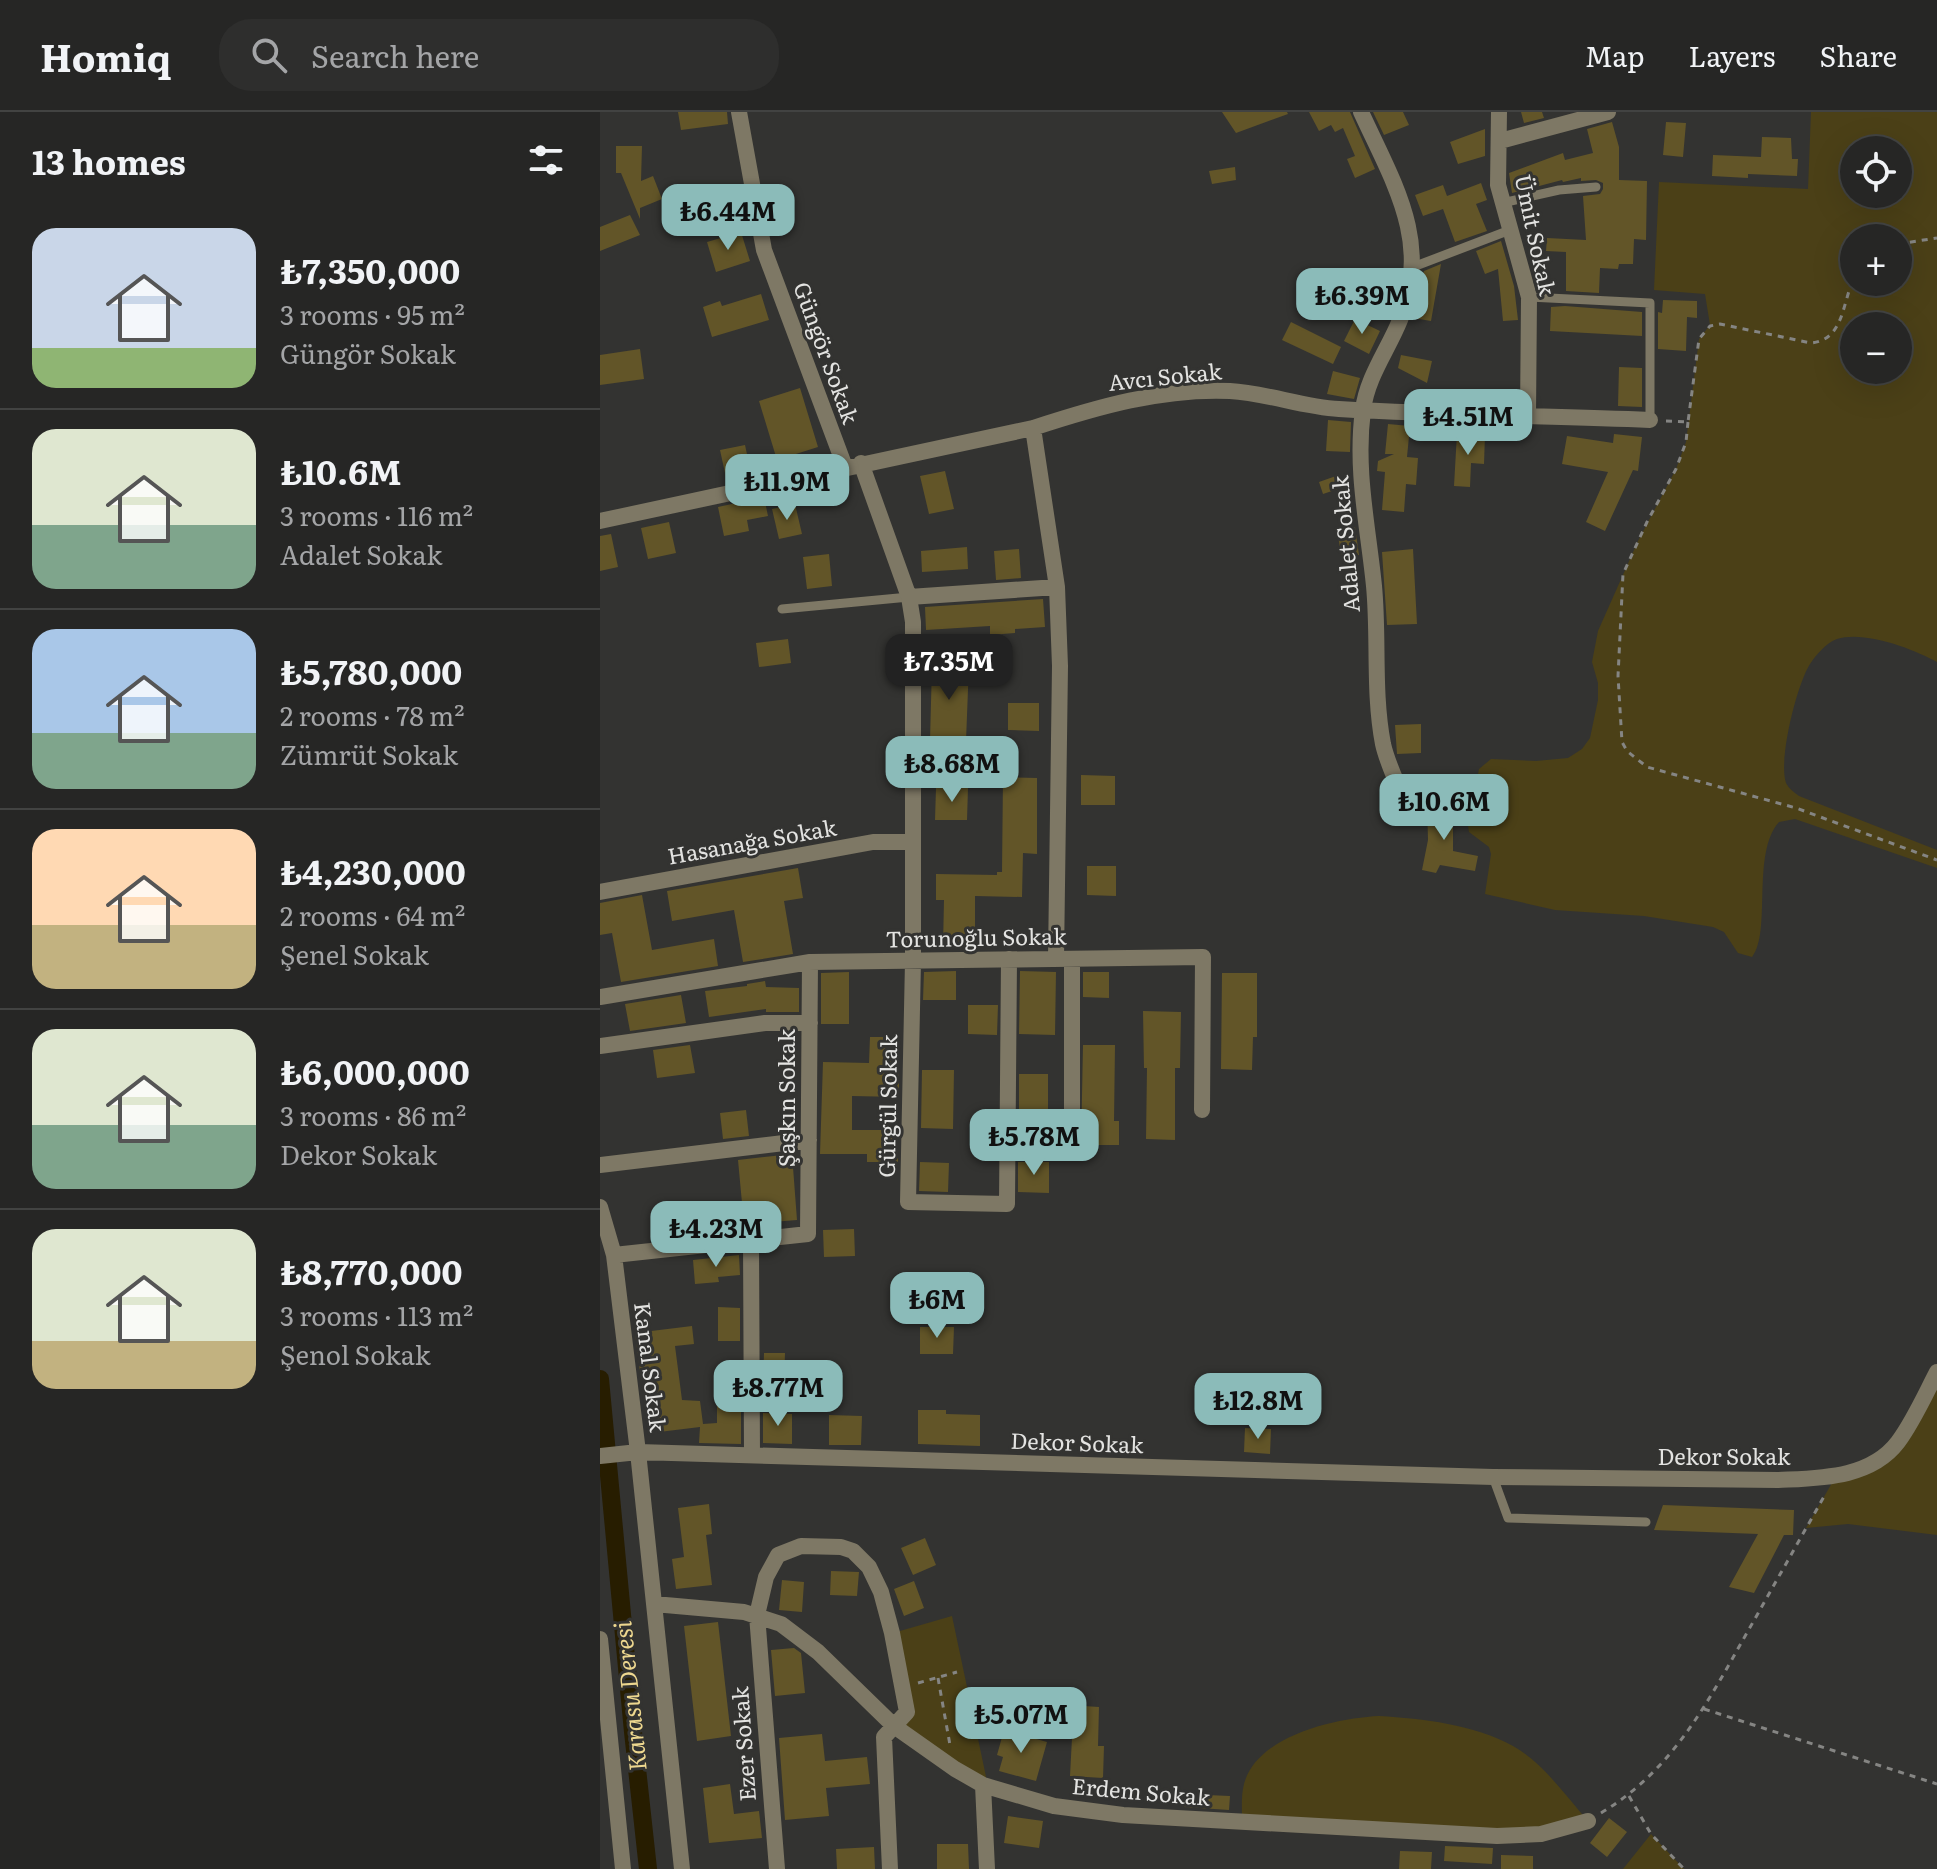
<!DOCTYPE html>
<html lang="en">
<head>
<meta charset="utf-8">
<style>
	body { margin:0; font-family:Literata,serif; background:#2e2e2d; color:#f1f3f6; height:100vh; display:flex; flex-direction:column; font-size:30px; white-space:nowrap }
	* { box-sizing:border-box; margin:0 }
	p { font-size:26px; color:#a4a5a7 }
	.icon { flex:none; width:44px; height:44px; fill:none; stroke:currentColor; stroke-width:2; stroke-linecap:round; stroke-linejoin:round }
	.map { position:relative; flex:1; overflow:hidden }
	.details { display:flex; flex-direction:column; background:#262625; width:600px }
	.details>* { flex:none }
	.fabs { position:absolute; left:1240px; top:24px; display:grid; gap:16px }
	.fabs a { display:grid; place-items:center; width:72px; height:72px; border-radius:50%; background:#262625; box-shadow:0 8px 32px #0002,0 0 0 2px #424342; font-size:40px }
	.price { position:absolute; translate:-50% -68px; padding:0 18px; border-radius:16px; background:#8bbbb9; color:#111; font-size:26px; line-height:52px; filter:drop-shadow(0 2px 4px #0008) }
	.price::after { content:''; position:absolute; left:50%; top:48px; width:24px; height:18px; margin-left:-12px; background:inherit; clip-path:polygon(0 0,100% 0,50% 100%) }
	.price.current { background:#222; color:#fff }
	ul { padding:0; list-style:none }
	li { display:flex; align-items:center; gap:24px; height:200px; padding:0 32px }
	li+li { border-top:2px solid #424342 }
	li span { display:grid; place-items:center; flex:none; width:224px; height:160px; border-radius:24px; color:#555 }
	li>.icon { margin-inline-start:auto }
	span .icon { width:96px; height:96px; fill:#fffc; stroke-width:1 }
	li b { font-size:34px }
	h2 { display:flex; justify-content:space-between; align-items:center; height:96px; padding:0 32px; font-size:34px }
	header { display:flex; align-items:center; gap:48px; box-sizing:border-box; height:112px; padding:0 40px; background:#262625; border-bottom:2px solid #424342 }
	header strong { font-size:38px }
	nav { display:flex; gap:44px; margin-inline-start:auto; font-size:28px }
	.search { width:560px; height:72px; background:#2e2e2d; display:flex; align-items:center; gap:20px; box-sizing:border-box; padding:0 28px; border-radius:32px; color:#a4a5a7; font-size:30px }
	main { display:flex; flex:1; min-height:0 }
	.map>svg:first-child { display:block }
</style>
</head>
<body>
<header>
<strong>Homiq</strong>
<div class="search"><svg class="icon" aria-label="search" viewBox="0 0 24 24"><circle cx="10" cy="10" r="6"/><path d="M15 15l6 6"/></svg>Search here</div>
<nav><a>Map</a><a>Layers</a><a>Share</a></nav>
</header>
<main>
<section class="details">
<h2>13 homes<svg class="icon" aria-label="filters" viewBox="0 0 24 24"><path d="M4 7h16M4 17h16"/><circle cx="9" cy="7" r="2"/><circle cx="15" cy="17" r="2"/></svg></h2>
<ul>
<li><span style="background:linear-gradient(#c9d6e8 75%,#8fb573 0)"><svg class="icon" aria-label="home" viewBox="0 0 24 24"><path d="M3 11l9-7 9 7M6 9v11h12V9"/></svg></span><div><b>₺7,350,000</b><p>3 rooms · 95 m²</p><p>Güngör Sokak</p></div></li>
<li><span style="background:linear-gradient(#dfe7d0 60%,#7fa58c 0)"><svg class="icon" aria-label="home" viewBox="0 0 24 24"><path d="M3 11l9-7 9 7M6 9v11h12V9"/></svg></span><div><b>₺10.6M</b><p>3 rooms · 116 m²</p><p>Adalet Sokak</p></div></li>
<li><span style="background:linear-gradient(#a9c7e8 65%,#7fa58c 0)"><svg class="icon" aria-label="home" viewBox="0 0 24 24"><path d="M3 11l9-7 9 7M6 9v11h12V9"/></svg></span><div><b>₺5,780,000</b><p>2 rooms · 78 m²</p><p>Zümrüt Sokak</p></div></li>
<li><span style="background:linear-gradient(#ffd9b3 60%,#c2b280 0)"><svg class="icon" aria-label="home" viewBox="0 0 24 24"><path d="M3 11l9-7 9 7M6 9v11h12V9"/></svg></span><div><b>₺4,230,000</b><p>2 rooms · 64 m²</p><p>Şenel Sokak</p></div></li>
<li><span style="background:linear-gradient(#dfe7d0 60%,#7fa58c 0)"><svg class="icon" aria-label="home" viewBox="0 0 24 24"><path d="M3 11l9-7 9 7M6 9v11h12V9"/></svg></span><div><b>₺6,000,000</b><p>3 rooms · 86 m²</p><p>Dekor Sokak</p></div></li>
<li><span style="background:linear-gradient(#dfe7d0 70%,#c2b280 0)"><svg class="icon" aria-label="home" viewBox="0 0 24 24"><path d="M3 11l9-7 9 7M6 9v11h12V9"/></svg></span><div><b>₺8,770,000</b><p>3 rooms · 113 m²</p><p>Şenol Sokak</p></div></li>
</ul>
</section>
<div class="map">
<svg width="1337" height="1757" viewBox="0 0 1337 1757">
	<rect width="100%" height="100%" fill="#333331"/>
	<path fill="#4b4017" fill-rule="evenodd" d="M1211 0H1337V550C1314 537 1264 518 1237 527 1226 531 1216 543 1210 552 1197 572 1178 648 1186 671 1189 677 1194 680 1199 684L1337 738V756L1195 707 1179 710C1151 741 1172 820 1152 845L1138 841 1124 820 1113 815 1044 804 955 798 885 782 891 742 889 735 869 720 868 714 879 657 891 647 936 649 968 646 982 637 990 626 998 588V571L992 550 998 519 1038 429 1076 357 1086 330 1099 227 1110 213 1105 182 1054 178 1059 70 1208 77ZM1298 38V82H1254V38ZM1254 126H1298V170H1254ZM1254 214H1298V258H1254Z
		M1337 1260V1423L1248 1412 1206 1416 1236 1364 1276 1349Z
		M352 1504 388 1674 294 1614 307 1600 293 1521Z
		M779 1604C824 1607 873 1612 913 1634 943 1651 965 1683 988 1709L954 1720 642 1710C642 1698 641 1683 644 1672 657 1623 737 1606 779 1604Z
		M1051 1722 1084 1757H1023Z"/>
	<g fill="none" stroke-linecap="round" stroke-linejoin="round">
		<path stroke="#271d00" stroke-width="18" d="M0 1267 33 1620 48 1757"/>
	</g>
	<path fill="#625528" d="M78 0H127L128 12 81 18Z
		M622 0H687L688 2 636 21Z
		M709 0H750L775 57 755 66 747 47 755 44 743 16 735 20 731 13 719 19Z
		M773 0H803L809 13 784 23Z
		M921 0H942L944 6 924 11Z
		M1012 10 1019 35V68L1047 69 1046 128 1034 127 1033 152H1019L1018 157 1000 156 999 181 966 179V140L946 139 947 126 986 128 983 84 1000 82 1003 77V71L996 68 981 69V66L963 70 962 68 912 81 909 61 963 41 965 48 993 41 987 17Z
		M1066 10 1086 11 1083 45 1063 43Z
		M885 17V44L858 52 850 30Z
		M1162 25 1191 26 1192 47H1198L1197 64 1148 62V66L1112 64 1113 43 1161 45Z
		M16 34H42L41 69 53 64 62 87 40 96V107L21 61H16Z
		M635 55 636 68 612 72 609 59Z
		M881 71 887 88 876 92 887 119 855 130 843 97 823 104 815 83 843 73 847 84Z
		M30 103 40 123 0 139V115Z
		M141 120 150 149 116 160 107 130Z
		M901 129 914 174 918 208 903 209 898 157 885 162 876 139Z
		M841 152 831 209 813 206 824 159Z
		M161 182 169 208 112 225 103 195 120 189 122 194Z
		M1063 188 1097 189V206L1087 205 1086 239 1058 237V200L1062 201Z
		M965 194 1042 200V224L950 219 951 195Z
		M755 207 780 219 769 242 744 229Z
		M691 210 741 235 733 252 682 228Z
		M40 237 44 267 0 273V243Z
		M801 243 832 249 827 271 798 256Z
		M1019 255 1042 256V295L1018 294Z
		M733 259 760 266 754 287 727 282Z
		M200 276 218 335 177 348 159 289Z
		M728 308 751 310 750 340 726 339Z
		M788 312 810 314 807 345 818 346 816 373 806 372 804 400 782 398 785 360 777 359 778 349 794 342H785Z
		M857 321 885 323 884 352 871 351 870 375 854 374Z
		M1014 322 1042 325 1038 359 1033 358 1005 419 986 410 1008 360 962 352 967 324 1013 331Z
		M145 333 152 365 127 370 120 338Z
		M345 359 354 397 329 402 320 364Z
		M736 364 741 376 723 382 719 370Z
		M164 385 168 404 147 408 149 419 124 424 118 395Z
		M195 392 202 422 179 427 172 397Z
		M69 410 76 441 48 447 41 416Z
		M755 415 759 443 742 446 737 419Z
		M11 422 18 455 0 459V424Z
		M367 435 368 457 322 460 321 439Z
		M419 437 421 466 396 468 394 439Z
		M813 437 817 512 787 513 782 440Z
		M229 442 232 474 207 477 203 445Z
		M443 487 445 515 415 517V521L390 523V514L326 518 325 495Z
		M188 527 191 551 159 555 156 531Z
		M332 552H369L366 629H330Z
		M408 591H439V619L408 618Z
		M821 612V641L797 642 795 613Z
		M481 663 515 664V693H481Z
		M403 665 437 666V742L423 741 422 785 375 784V834H343L344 788H336V762L397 763V760H402Z
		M336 676H368L367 708H335Z
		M827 692H853V739L878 744 875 759 840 753 836 761 822 758 828 728Z
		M487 754H516V784L487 783Z
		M198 756 203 786 184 789 193 842 143 850 134 798 72 809 67 779Z
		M42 783 52 838 114 827 118 854 21 870 12 821 0 823V791Z
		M356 859V888H323L324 860Z
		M420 859 456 860 455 923 419 922Z
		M249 860V912H221V861Z
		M483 860H509V886L483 885Z
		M622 861H657V925H653L652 958 621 957Z
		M165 869 166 875 199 876V900H166V897L109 905 105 879 147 874V872Z
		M81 883 86 911 30 919 25 892Z
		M368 893H398L397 923 368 922Z
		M543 899 581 900 580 956H575V1028L546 1027 547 956H544Z
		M270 925H299V985L252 984V1018H298V1050H267V1042H220L223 950 269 951Z
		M90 933 95 961 57 966 53 938Z
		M483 933H515L514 1009H519V1033H481Z
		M322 958H354L353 1017 321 1016Z
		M419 962H448V1014H419Z
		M146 998 149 1024 123 1027 120 1001Z
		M192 1042 197 1108 172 1110V1114L63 1125 60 1099 142 1091 138 1048Z
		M320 1050 349 1051 348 1080 319 1079Z
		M418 1050H449V1081L418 1080Z
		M254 1117 255 1144 224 1145 223 1118Z
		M139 1143 140 1163 118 1165 119 1170 95 1172 93 1148Z
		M118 1195 140 1196V1229H118Z
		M92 1214 94 1232 75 1234 82 1288 100 1289 103 1312 117 1311V1289L141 1290V1332L99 1331 100 1315 59 1320 49 1259 40 1260 35 1221Z
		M320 1215H354L353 1242H320Z
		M164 1241H185L184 1273H163Z
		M318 1298H346V1302L380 1303V1334L318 1332Z
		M163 1301 192 1302V1332L163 1331Z
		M229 1303 262 1304 261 1333H229Z
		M645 1316 671 1317 670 1342 644 1340Z
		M109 1392 112 1422 106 1423 112 1473 76 1477 72 1447 84 1445 78 1396Z
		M1063 1393 1194 1398 1193 1423H1184L1154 1481 1129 1475 1158 1422 1054 1418Z
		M325 1426 336 1453 313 1463 301 1436Z
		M231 1459 259 1460 257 1484 230 1483Z
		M182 1468 204 1470 202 1500 179 1498Z
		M314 1469 324 1496 304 1504 294 1477Z
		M118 1510 131 1624 97 1629 84 1514Z
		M194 1536 201 1541 205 1581 175 1584 171 1538Z
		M469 1593 499 1595 498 1634H504L503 1666 470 1664 472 1626 467 1625Z
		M404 1618 447 1630 436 1669 399 1659 403 1645 397 1643Z
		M222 1622 225 1649 267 1645 270 1672 226 1676 229 1704 185 1708 179 1626Z
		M130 1672 134 1702 159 1699 162 1726 109 1731 103 1676Z
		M584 1682 630 1684 629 1698 584 1695Z
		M408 1704 443 1709 439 1736 404 1731Z
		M1009 1706 1027 1720 1007 1745 990 1731Z
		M337 1732H368L369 1757H337Z
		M845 1734 893 1736 892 1752 844 1749Z
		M274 1735 275 1757H237L236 1737Z
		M800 1739 832 1740 831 1757H799Z
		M901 1743 933 1744V1757H901Z"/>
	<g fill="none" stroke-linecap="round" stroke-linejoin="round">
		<path stroke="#858583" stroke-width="3" stroke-dasharray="6 6" stroke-linecap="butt" d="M1298 132 1337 126
			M1066 309 1088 310 1099 227 1110 214 1120 212 1211 231C1244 228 1242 191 1254 166
			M1088 310 1086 330 1076 357 1047 410 1023 462 1018 564 1022 630 1027 639 1047 655 1196 696 1337 748
			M338 1566 350 1633
			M318 1571 357 1560
			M1104 1597 1337 1672
			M1029 1684 1051 1722 1084 1757
			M1001 1701C1074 1657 1107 1591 1148 1519 1174 1473 1200 1427 1226 1381"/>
		<path stroke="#7e7865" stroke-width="9" d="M902 91 959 78 996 75
			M813 155 910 118
			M929 185 1050 191V308
			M182 497 309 485
			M893 1365 908 1406 1046 1410"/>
		<path stroke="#7e7865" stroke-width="16" d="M139 0 164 138 245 355
			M761 0C793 70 832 130 800 208 788 238 767 265 763 298 755 358 768 414 774 474 779 526 773 580 783 632 787 650 795 666 802 683
			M899 0 898 73 929 185 928 303
			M900 29 1008 0
			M433 316 457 475 460 554 456 847
			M261 351 309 485 313 510V849L308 1090 407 1092 409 847
			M0 409 433 316C497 295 562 276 630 279 667 281 702 295 739 297 842 303 946 304 1050 308
			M309 485 457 475
			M0 780 273 730H313
			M0 885 210 850 603 845 602 998
			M0 934 165 911H210
			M472 999V847
			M0 1053 209 1028
			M0 1095 14 1143 38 1340 82 1757
			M151 1128 152 1343
			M14 1143 208 1122 210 850
			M0 1344 38 1340 893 1365 1178 1368C1218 1366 1270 1367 1298 1330 1313 1310 1325 1283 1337 1260
			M54 1492 144 1500 181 1512 218 1540 294 1614 355 1657 383 1673 454 1694 523 1703 897 1724 941 1722 988 1709
			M0 1527 23 1757
			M383 1673 387 1757
			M177 1757 157 1503 166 1465 178 1443 201 1434 241 1435 253 1439 269 1455 281 1480 292 1521 307 1600 284 1625 290 1757"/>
	</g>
	<g text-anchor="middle" stroke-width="6" stroke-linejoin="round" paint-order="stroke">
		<g font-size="22" fill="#e3e3e1" stroke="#333331">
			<text transform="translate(935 123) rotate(78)" y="8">Ümit Sokak</text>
			<text transform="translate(226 241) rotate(70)" y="8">Güngör Sokak</text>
			<text transform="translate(565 265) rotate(-6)" y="8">Avcı Sokak</text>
			<text transform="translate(746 432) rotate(-95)" y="8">Adalet Sokak</text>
			<text transform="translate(152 730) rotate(-10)" y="8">Hasanağa Sokak</text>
			<text transform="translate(376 826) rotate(-1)" y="8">Torunoğlu Sokak</text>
			<text transform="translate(187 986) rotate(-90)" y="8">Şaşkın Sokak</text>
			<text transform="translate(288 994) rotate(-89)" y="8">Gürgül Sokak</text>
			<text transform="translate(50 1255) rotate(83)" y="8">Kanal Sokak</text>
			<text transform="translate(477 1331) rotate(2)" y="8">Dekor Sokak</text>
			<text x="1124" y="1353">Dekor Sokak</text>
			<text transform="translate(144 1632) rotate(-94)" y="8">Ezer Sokak</text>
			<text transform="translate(541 1680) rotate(5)" y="8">Erdem Sokak</text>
		</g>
		<g font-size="24" font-style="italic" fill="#edd78f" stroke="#333331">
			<text transform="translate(31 1584) rotate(-96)" y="8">Karasu Deresi</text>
		</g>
	</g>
</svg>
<div class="fabs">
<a><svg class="icon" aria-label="locate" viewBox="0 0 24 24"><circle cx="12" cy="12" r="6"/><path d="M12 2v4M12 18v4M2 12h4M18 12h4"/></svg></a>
<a>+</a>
<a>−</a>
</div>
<b class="price" style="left:128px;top:140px">₺6.44M</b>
<b class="price" style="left:762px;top:224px">₺6.39M</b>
<b class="price" style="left:868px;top:345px">₺4.51M</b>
<b class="price" style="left:187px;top:410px">₺11.9M</b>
<b class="price current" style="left:349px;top:590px">₺7.35M</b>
<b class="price" style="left:352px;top:692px">₺8.68M</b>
<b class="price" style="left:844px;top:730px">₺10.6M</b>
<b class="price" style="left:434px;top:1065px">₺5.78M</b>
<b class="price" style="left:116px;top:1157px">₺4.23M</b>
<b class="price" style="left:337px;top:1228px">₺6M</b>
<b class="price" style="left:178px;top:1316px">₺8.77M</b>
<b class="price" style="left:658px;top:1329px">₺12.8M</b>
<b class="price" style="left:421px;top:1643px">₺5.07M</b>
</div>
</main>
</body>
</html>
